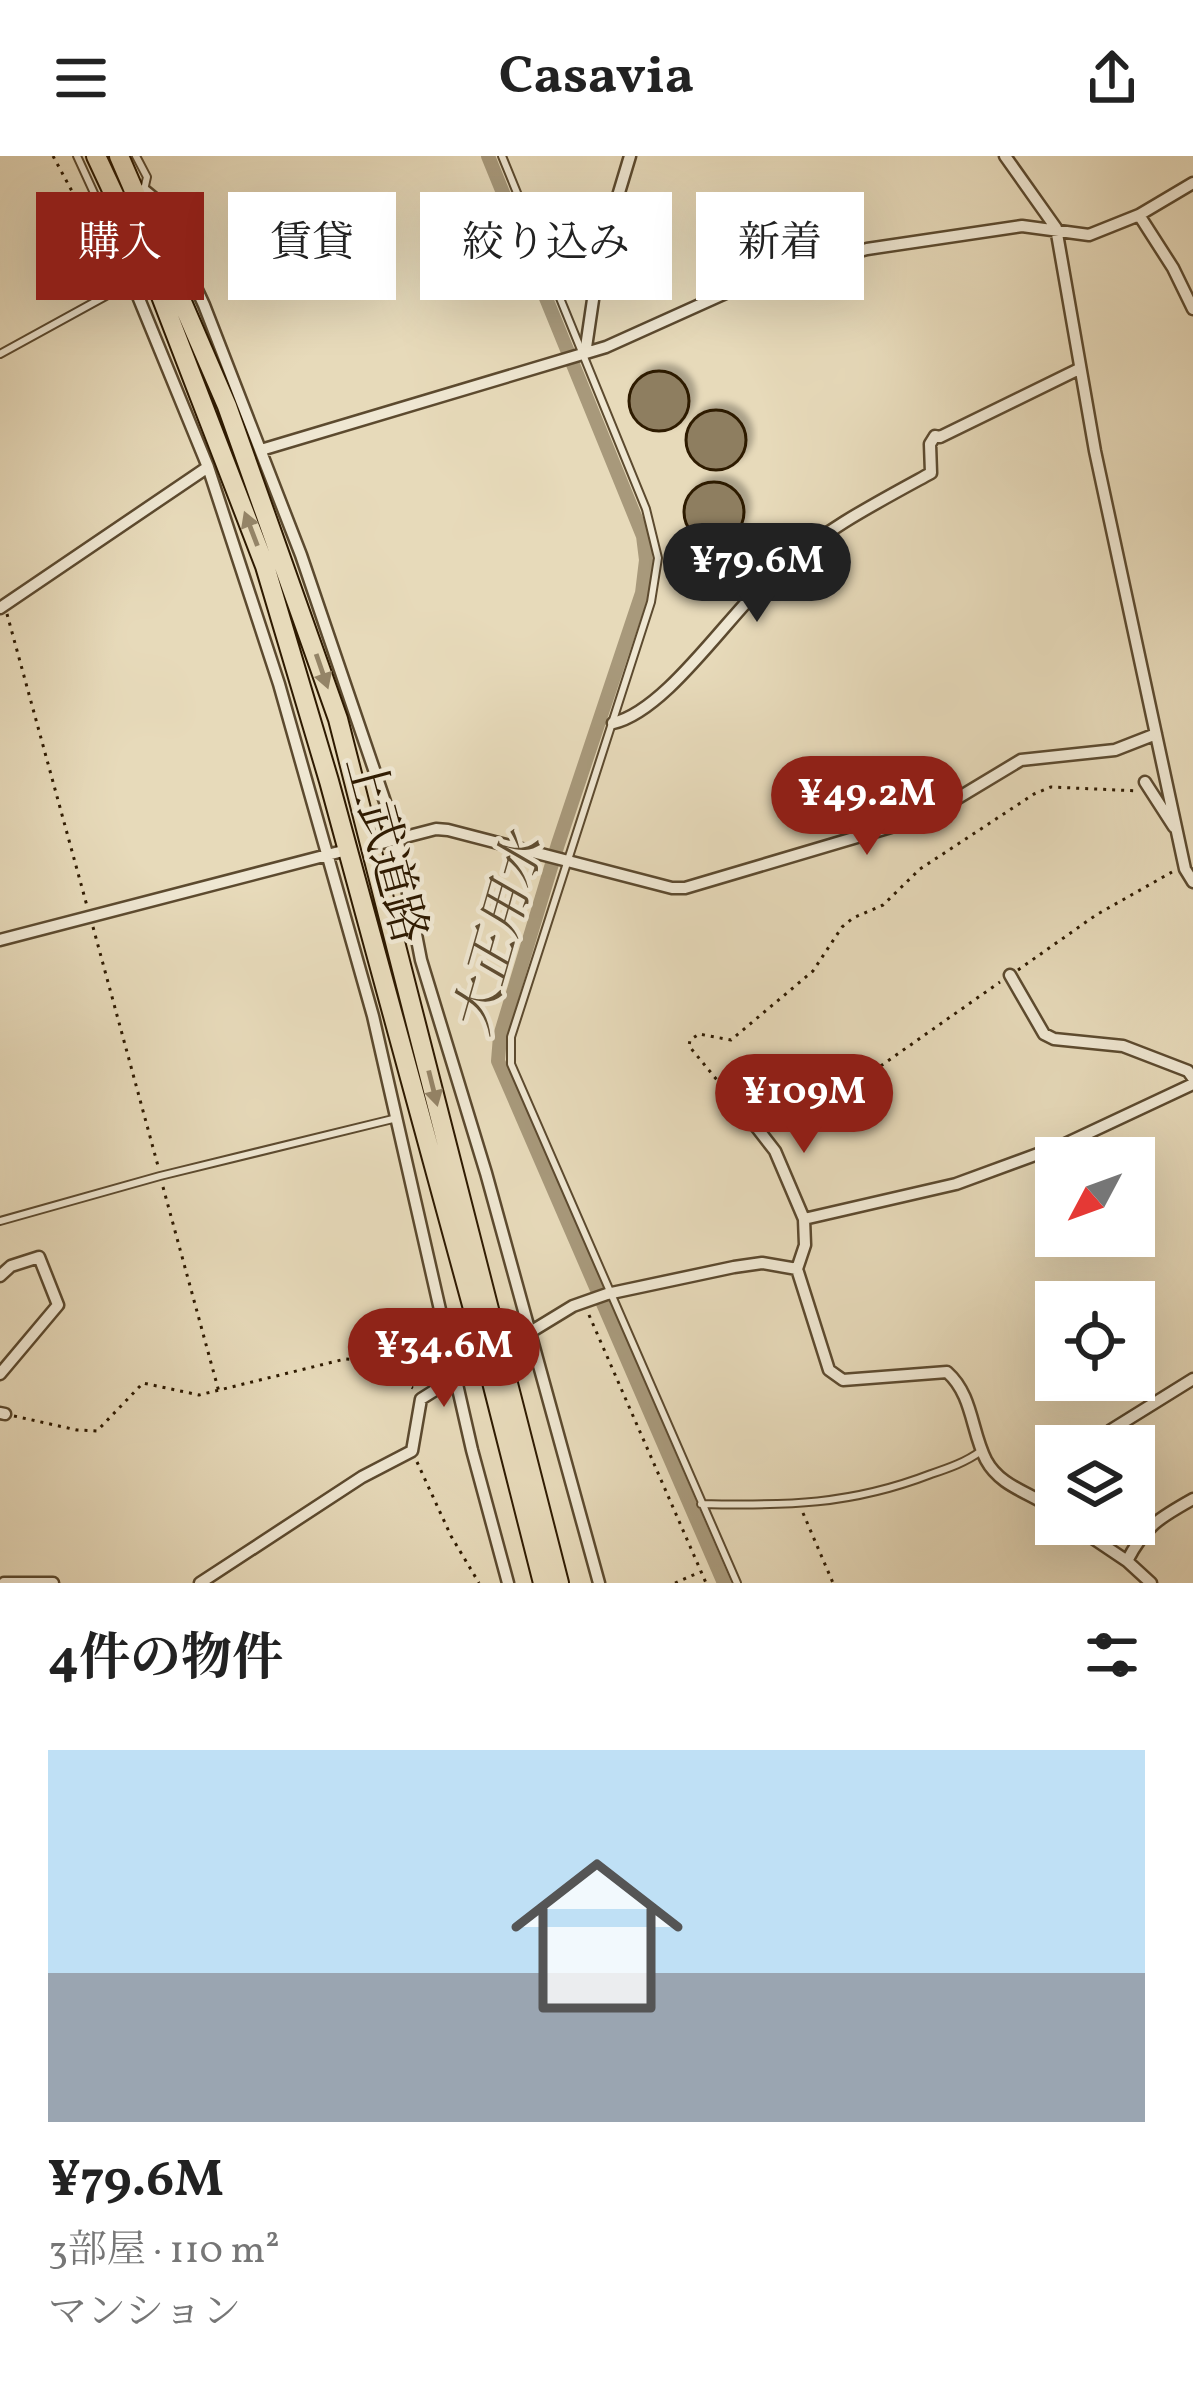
<!DOCTYPE html>
<html lang="ja">
<head>
<meta charset="utf-8">
<style>
	body { margin:0; font-family:Vollkorn,"Noto Serif JP",serif; background:#f6f6f6; color:#222; height:100vh; display:flex; flex-direction:column; font-size:45px; white-space:nowrap }
	* { box-sizing:border-box; margin:0 }
	p { font-size:39px; color:#767676 }
	.icon { flex:none; width:66px; height:66px; fill:none; stroke:currentColor; stroke-width:2; stroke-linecap:round; stroke-linejoin:round }
	.map { position:relative; height:1427px; overflow:hidden }
	.details { display:flex; flex-direction:column; background:#fff; flex:1 }
	.details>* { flex:none }
	.hud { position:absolute; left:36px; top:36px; width:1122px; height:108px; display:flex; gap:24px }
	.needle { width:78px; rotate:229deg }
	.tools { position:absolute; left:1035px; top:981px; display:grid; gap:24px }
	.tools a { display:grid; place-items:center; width:120px; height:120px; border-radius:0px; background:#fff; box-shadow:0 12px 48px #0002; font-size:60px }
	.price { position:absolute; translate:-50% -102px; padding:0 27px; border-radius:42px; background:#8f2418; color:#fff; font-size:39px; line-height:78px; filter:drop-shadow(0 3px 6px #0008) }
	.price::after { content:''; position:absolute; left:50%; top:72px; width:36px; height:27px; margin-left:-18px; background:inherit; clip-path:polygon(0 0,100% 0,50% 100%) }
	.price.on { background:#222; color:#fff }
	ul { padding:0; list-style:none }
	li { display:grid; align-content:center; gap:24px; height:636px; padding:0 48px }
	li span { display:grid; place-items:center; height:372px; border-radius:0px; color:#555 }
	li>.icon { margin-inline-start:auto }
	span .icon { width:216px; height:216px; fill:#fffc; stroke-width:1 }
	li b { font-size:51px }
	h2 { display:flex; justify-content:space-between; align-items:center; height:144px; padding:0 48px; font-size:51px }
	.pill { padding:0 42px; border-radius:0px; background:#fff; box-shadow:0 12px 48px #0002; font-size:42px; line-height:108px }
	.pill.on { background:#8f2418; color:#fff }
	header { display:flex; justify-content:space-between; align-items:center; height:156px; padding:0 48px; background:#fff; font-size:54px; font-weight:700 }
	.map>svg:first-child { display:block }
</style>
</head>
<body>
<header><svg class="icon" aria-label="menu" viewBox="0 0 24 24"><path d="M4 6h16M4 12h16M4 18h16"/></svg>Casavia<svg class="icon" aria-label="share" viewBox="0 0 24 24"><path d="M12 15V3M7 8l5-5 5 5M5 13v7h14v-7"/></svg></header>
<div class="map">
<svg width="1193" height="1427" viewBox="0 0 1193 1427">
	<defs>
		<filter id="shadow"><feDropShadow dx="6" dy="-6" stdDeviation="3" flood-color="#0004"/></filter>
	</defs>
	<rect width="100%" height="100%" fill="#e7daba"/>
	<filter id="stains"><feTurbulence type="fractalNoise" baseFrequency=".00167" numOctaves="4"/><feColorMatrix values="0 0 0 0 .2 0 0 0 0 .09 0 0 0 0 .02 0 0 0 .5 -.17"/></filter>
	<radialGradient id="worn" r=".72"><stop offset=".6" stop-color="#630" stop-opacity="0"/><stop offset="1" stop-color="#630" stop-opacity=".3"/></radialGradient>
	<g fill="none" stroke-linecap="round" stroke-linejoin="round">
		<path stroke="#a8997b" stroke-width="14" d="M488 0 643 380 646 404 642 437 558 688 500 880 498 905 724 1427"/>
	</g>
	<path fill="#8e7e61" stroke="#2e1a01" stroke-width="3" filter="url(#shadow)" d="M629 245a30 30 0 1 1 60 0a30 30 0 1 1-60 0Z
		M686 284a30 30 0 1 1 60 0a30 30 0 1 1-60 0Z
		M684 356a30 30 0 1 1 60 0a30 30 0 1 1-60 0Z"/>
	<g fill="none" stroke-linecap="round" stroke-linejoin="round">
		<g stroke="#5c4a2f" stroke-width="10">
			<path id="service" d="M77 0 105 61 118 74
				M136 0 147 21 144 34
				M502 0 646 353 658 402 651 446 511 881V908L737 1427
				M0 198 133 125
				M0 1065 160 1020 397 962
				M701 1348C785 1350 851 1349 931 1318 949 1312 966 1306 981 1295"/>
		</g>
		<g stroke="#5c4a2f" stroke-width="15">
			<path id="minor" d="M1005 0 1056 72 1095 295 1185 713 1193 726
				M136 37 144 34 155 43 204 149 301 399 397 681 421 804 486 1017 599 1427
				M1139 59 1173 112 1193 153
				M126 65 118 74 119 94 208 311 279 528 373 860 472 1294 508 1427
				M585 198 599 103 630 0
				M261 294 606 191 757 123 867 93 1022 70 1089 79 1139 59 1193 27
				M0 452 208 311
				M613 567C667 555 731 455 775 417 822 375 876 347 931 317L930 288 935 280 940 281 1079 213
				M1145 626 1174 671
				M378 688 436 673 448 674 672 732H685L928 660 1021 604 1115 594 1156 578
				M0 784 339 696
				M1010 819 1044 878 1054 883 1123 890 1188 915 1193 922
				M754 968 775 995 804 1063
				M0 1120 11 1110 39 1101 58 1149 0 1218
				M509 1189 573 1150 607 1138 734 1111 762 1107 797 1113
				M0 1257 5 1258
				M1093 1290 1111 1274 1193 1223
				M1040 1343 1056 1324
				M1056 1355C1033 1337 1001 1332 986 1304 971 1275 973 1239 947 1216L843 1224 829 1214 797 1113 805 1089 804 1063 956 1028 1065 988 1193 928
				M1072 1368 1127 1405 1151 1427
				M1127 1405C1145 1370 1159 1362 1193 1343
				M4 1427H53
				M200 1427 362 1321 412 1295 421 1243 472 1211"/>
		</g>
		<g stroke="#2e1a01" stroke-width="22">
			<path id="trunk" d="M96 0 159 135 265 410 329 625 478 1171 543 1427
				M119 0 227 250 338 563 559 1427"/>
		</g>
		<path stroke="#2e1a01" stroke-width="3" stroke-dasharray="3 6" stroke-linecap="butt" d="M53 0 108 102
			M7 458 87 750
			M93 771 158 1010
			M1018 814 1096 759 1172 716
			M745 958 689 890 690 884 699 878 731 884 813 815 842 771 853 762 883 749 920 713 1034 638 1051 631 1139 635
			M766 962 882 909 1000 826
			M163 1031 219 1236
			M589 1159 706 1427
			M14 1260 77 1274 97 1275 143 1227 199 1239 345 1203 358 1204 413 1232
			M417 1306 451 1380 479 1427
			M803 1357 833 1427
			M675 1427 700 1416"/>
		<use href="#service" stroke="#efe7d2" stroke-width="6"/>
		<use href="#minor" stroke="#efe7d2" stroke-width="10"/>
		<use href="#trunk" stroke="#e7daba" stroke-width="18"/>
	</g>
	<defs><path id="oneway-solid" d="M-6-.8H1V-3.2L6.5 0L1 3.2V.8H-6Z" transform="scale(3)"/></defs>
	<g fill="#948467">
		<use href="#oneway-solid" transform="translate(251 373) rotate(-111)"/>
		<use href="#oneway-solid" transform="translate(322 515) rotate(71)"/>
		<use href="#oneway-solid" transform="translate(433 932) rotate(76)"/>
	</g>
	<g text-anchor="middle" stroke-width="9" stroke-linejoin="round" paint-order="stroke">
		<g font-size="48" fill="#2e1a01" stroke="#efe7d2">
			<text transform="translate(388 693) rotate(75)" y="17">上武道路</text>
		</g>
		<g font-size="51" font-style="italic" fill="#5f4d32" stroke="#efe7d2">
			<text transform="translate(497 778) rotate(-74)" y="18">大正用水</text>
		</g>
	</g>
	<rect width="100%" height="100%" filter="url(#stains)"/>
	<rect width="100%" height="100%" fill="url(#worn)"/>
</svg>
<div class="tools">
<a><svg class="needle" viewBox="-14 -14 28 28"><path d="M0-13l5 13h-10z" fill="#e53935"/><path d="M0 13l5-13h-10z" fill="#767676"/></svg></a>
<a><svg class="icon" aria-label="locate" viewBox="0 0 24 24"><circle cx="12" cy="12" r="6"/><path d="M12 2v4M12 18v4M2 12h4M18 12h4"/></svg></a>
<a><svg class="icon" aria-label="layers" viewBox="0 0 24 24"><path d="M12 4l9 5-9 5-9-5zM3 14l9 5 9-5"/></svg></a>
</div>
<b class="price on" style="left:757px;top:469px">¥79.6M</b>
<b class="price" style="left:867px;top:702px">¥49.2M</b>
<b class="price" style="left:804px;top:1000px">¥109M</b>
<b class="price" style="left:444px;top:1254px">¥34.6M</b>
<div class="hud">
<a class="pill on">購入</a>
<a class="pill">賃貸</a>
<a class="pill">絞り込み</a>
<a class="pill">新着</a>
</div>
</div>
<section class="details">
<h2>4件の物件<svg class="icon" aria-label="filters" viewBox="0 0 24 24"><path d="M4 7h16M4 17h16"/><circle cx="9" cy="7" r="2"/><circle cx="15" cy="17" r="2"/></svg></h2>
<ul>
<li><span style="background:linear-gradient(#bfe0f5 60%,#9aa5b1 0)"><svg class="icon" aria-label="home" viewBox="0 0 24 24"><path d="M3 11l9-7 9 7M6 9v11h12V9"/></svg></span><div><b>¥79.6M</b><p>3部屋 · 110 m²</p><p>マンション</p></div></li>
</ul>
</section>
</body>
</html>
